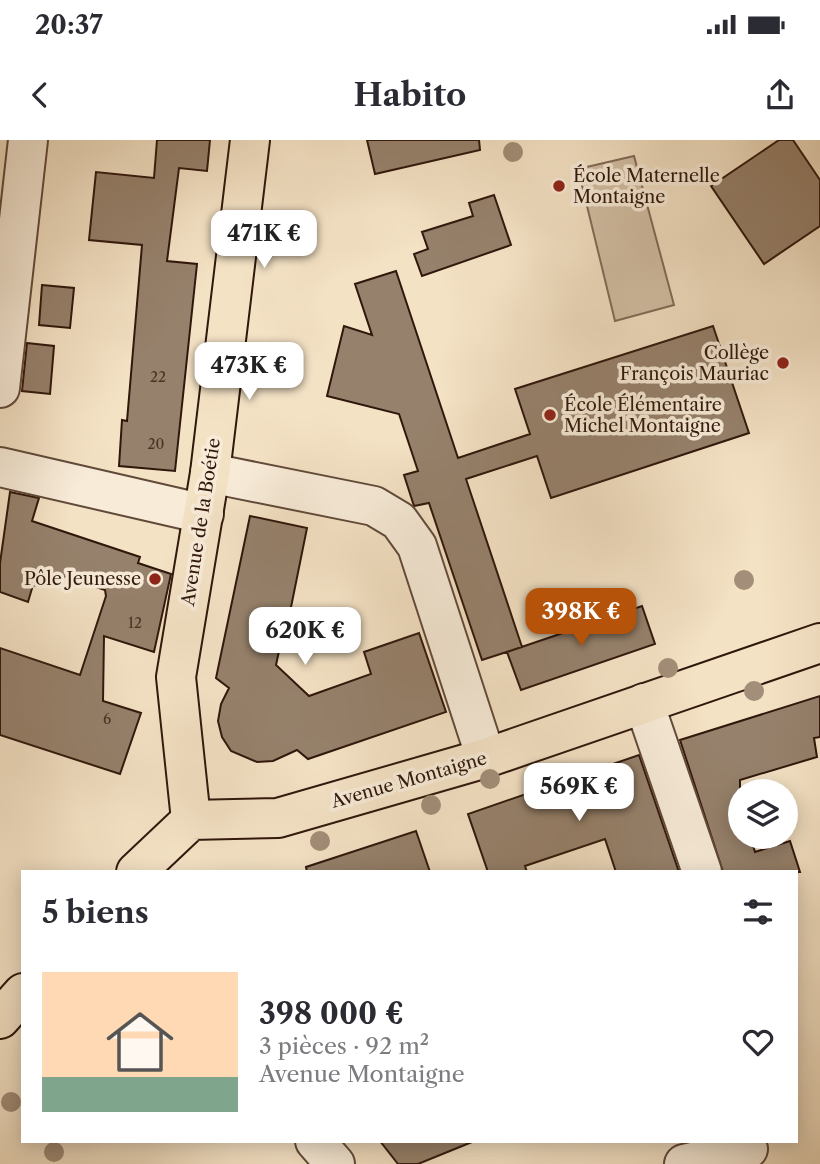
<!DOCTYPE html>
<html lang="fr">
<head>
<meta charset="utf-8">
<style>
	body { margin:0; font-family:"Libre Caslon Text",serif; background:#f7f7f7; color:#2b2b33; height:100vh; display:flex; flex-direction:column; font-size:26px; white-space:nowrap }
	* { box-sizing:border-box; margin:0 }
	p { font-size:23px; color:#7c7c81 }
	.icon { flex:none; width:38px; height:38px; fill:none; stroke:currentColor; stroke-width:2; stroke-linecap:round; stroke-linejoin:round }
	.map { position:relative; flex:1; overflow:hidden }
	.sheet { position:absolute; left:21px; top:730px; width:777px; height:273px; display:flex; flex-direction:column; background:#fff; border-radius:0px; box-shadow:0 4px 18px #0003 }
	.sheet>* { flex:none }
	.controls { position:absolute; left:728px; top:639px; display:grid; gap:14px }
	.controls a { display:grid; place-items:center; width:70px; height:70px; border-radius:50%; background:#fff; box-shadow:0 4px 18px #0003; font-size:35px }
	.price { position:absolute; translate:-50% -60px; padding:0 16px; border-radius:14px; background:#fff; color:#222; font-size:23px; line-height:46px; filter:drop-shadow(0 2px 4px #0008) }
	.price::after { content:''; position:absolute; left:50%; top:42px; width:21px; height:16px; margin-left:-10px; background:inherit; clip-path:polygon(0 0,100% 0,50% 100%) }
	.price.selected { background:#b45309; color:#fff }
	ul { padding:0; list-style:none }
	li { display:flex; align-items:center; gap:21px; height:175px; padding:0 21px }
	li+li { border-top:2px solid #e1e1e2 }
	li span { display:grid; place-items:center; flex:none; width:196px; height:140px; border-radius:0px; color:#555 }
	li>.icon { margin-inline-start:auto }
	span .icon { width:84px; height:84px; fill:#fffc; stroke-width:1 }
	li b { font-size:30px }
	h2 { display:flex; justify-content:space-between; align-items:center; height:84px; padding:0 21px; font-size:30px }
	.status { display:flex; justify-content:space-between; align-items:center; height:49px; padding:0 35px; background:#fff; direction:ltr }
	.status svg { height:19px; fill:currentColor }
	header { display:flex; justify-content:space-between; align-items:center; height:91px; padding:0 21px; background:#fff; font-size:32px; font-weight:700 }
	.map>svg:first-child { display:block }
</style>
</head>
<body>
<div class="status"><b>20:37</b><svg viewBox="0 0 49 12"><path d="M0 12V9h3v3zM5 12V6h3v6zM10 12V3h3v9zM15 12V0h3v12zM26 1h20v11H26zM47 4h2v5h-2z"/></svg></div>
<header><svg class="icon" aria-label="back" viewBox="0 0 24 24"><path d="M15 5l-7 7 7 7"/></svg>Habito<svg class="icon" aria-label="share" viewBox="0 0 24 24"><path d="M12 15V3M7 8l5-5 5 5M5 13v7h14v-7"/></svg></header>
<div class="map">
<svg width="820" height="1024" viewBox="0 0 820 1024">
	<rect width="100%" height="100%" fill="#f4e2c5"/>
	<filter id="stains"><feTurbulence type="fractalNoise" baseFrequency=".00286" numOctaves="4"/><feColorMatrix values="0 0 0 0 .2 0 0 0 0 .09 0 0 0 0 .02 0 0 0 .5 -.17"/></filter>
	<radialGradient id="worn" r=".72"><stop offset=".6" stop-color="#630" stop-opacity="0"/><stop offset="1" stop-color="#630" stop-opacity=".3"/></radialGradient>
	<path fill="#d3bfa6" stroke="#826b59" stroke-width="2" d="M634 16 674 165 615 181 578 29Z"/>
	<path fill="#96816c" stroke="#30170c" stroke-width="2" d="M157 0H210L207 31 179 28 167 121 197 124 175 331 119 326 122 280 127 281 142 105 89 100 96 32 154 38Z
		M367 0H479L480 10 375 34Z
		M779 0H793L820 40V86L764 124 711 46Z
		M494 55 511 105 422 136 414 114 428 109 422 92 473 76 469 63Z
		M396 131 458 318 530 294 515 249 713 186 749 293 551 358 537 316 466 339 522 507 482 520 429 363 414 366 404 335 418 331 399 274 327 256 344 186 372 195 355 144Z
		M42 145 74 148 70 188 39 185Z
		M27 203 54 206 50 254 22 251Z
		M10 352 39 358 32 381 140 417 138 423 171 434 154 512 104 496 103 561 141 573 120 634 0 595V508L80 535 106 456 105 450 47 431 42 447 33 445 28 462 0 452V423Z
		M250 376 307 388 287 487 284 488 276 525 309 556 371 534 364 512 419 493 446 572 308 619 297 610 273 621 257 622 231 611 222 597 218 581 221 564 229 548 216 538Z
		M642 466 655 504 521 550 507 512Z
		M820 556V597L814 598 817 617 740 640V696H750L755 712 790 701 800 732H723L680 600Z
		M639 615 679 732H616L605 699 525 726 527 732H488L468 674Z
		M416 691 430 732H307L306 727Z
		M380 1001H472V1002L418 1024H398Z"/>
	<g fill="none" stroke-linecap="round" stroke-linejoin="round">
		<g stroke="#614a3a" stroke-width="42">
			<path id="minor" d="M0 248 28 0
				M0 327 204 374
				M210 333 374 366 399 381 417 406 486 618
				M644 563 702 732
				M315 1001 335 1024
				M684 1024 748 1009"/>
		</g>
		<g stroke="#30170c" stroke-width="42">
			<path id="major" d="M191 680 176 537 210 333 250 0
				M191 680 278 678 486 618 820 503
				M136 732 191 680
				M0 879 23 853"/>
		</g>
		<use href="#minor" stroke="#f8ecd9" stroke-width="38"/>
		<use href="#major" stroke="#f4e2c5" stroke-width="38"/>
	</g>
	<g fill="#a38e79">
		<circle cx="513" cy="12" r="10"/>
		<circle cx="287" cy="212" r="10"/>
		<circle cx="744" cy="440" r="10"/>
		<circle cx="668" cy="528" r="10"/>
		<circle cx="754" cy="551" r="10"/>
		<circle cx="490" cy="639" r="10"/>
		<circle cx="431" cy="665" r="10"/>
		<circle cx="320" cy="701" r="10"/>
		<circle cx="11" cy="962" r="10"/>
		<circle cx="54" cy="1012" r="10"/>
	</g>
	<g fill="#8f2418" stroke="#f8ecd9" stroke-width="2.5">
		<circle cx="559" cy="46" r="7"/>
		<circle cx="783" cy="223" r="7"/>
		<circle cx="550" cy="275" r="7"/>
		<circle cx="155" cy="439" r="7"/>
	</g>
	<g text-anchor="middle" stroke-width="7" stroke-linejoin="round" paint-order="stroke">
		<g font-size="14" fill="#4a3224">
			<text x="158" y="242">22</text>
			<text x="156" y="309">20</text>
			<text x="135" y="488">12</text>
			<text x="107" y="584">6</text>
		</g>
		<g font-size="18" fill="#30170c" stroke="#f8ecd9" text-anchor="start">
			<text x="573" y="42">École Maternelle<tspan x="573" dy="21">Montaigne</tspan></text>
			<text x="769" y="219" text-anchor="end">Collège<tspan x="769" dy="21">François Mauriac</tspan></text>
			<text x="564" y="271">École Élémentaire<tspan x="564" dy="21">Michel Montaigne</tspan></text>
			<text x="141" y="445" text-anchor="end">Pôle Jeunesse</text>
		</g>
		<g font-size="18" fill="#30170c" stroke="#f8ecd9">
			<text transform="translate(201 382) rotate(-81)" y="6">Avenue de la Boétie</text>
			<text transform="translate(409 640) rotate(-16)" y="6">Avenue Montaigne</text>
		</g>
	</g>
	<rect width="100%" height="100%" filter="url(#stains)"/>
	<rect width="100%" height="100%" fill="url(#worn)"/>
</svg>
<div class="controls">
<a><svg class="icon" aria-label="layers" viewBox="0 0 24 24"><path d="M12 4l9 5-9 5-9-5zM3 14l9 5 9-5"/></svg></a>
</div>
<b class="price" style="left:264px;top:130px">471K €</b>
<b class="price" style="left:249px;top:262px">473K €</b>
<b class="price selected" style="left:581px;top:508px">398K €</b>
<b class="price" style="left:305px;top:527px">620K €</b>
<b class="price" style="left:579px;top:683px">569K €</b>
<section class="sheet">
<h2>5 biens<svg class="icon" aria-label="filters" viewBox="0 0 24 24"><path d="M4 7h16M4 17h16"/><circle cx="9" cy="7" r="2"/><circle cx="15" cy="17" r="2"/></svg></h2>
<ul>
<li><span style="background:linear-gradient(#ffd9b3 75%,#7fa58c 0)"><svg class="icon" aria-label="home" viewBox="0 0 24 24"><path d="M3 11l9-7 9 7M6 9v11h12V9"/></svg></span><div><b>398 000 €</b><p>3 pièces · 92 m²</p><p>Avenue Montaigne</p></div><svg class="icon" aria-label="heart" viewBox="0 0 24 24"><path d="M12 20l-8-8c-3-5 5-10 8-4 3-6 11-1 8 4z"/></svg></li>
</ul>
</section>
</div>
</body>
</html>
